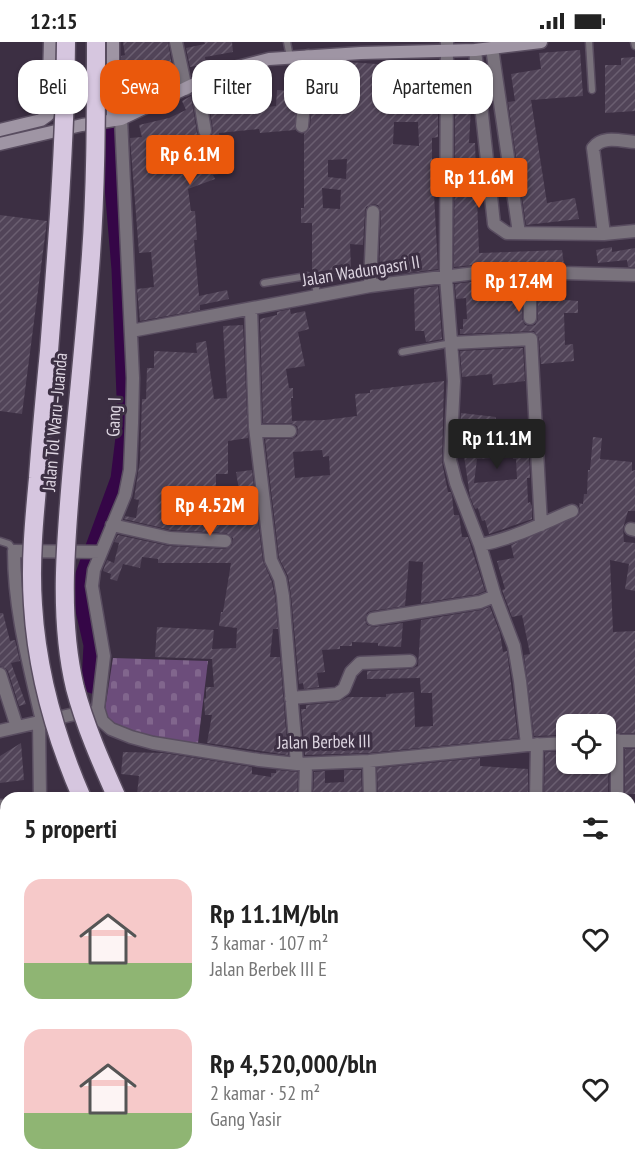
<!DOCTYPE html>
<html lang="id">
<head>
<meta charset="utf-8">
<style>
	body { margin:0; font-family:"PT Sans Narrow",sans-serif; background:#f2f2f2; color:#222; height:100vh; display:flex; flex-direction:column; font-size:22px; white-space:nowrap }
	* { box-sizing:border-box; margin:0 }
	p { font-size:20px; color:#767676 }
	.icon { flex:none; width:33px; height:33px; fill:none; stroke:currentColor; stroke-width:2; stroke-linecap:round; stroke-linejoin:round }
	.map { position:relative; flex:1; overflow:hidden }
	.details { position:absolute; left:0px; top:750px; width:636px; height:384px; display:flex; flex-direction:column; background:#fff; border-radius:18px 18px 0 0; box-shadow:0 2px 4px #0004 }
	.details>* { flex:none }
	.banner { position:absolute; left:18px; top:18px; width:600px; height:54px; display:flex; gap:12px }
	.tools { position:absolute; left:556px; top:672px; display:grid; gap:12px }
	.tools a { display:grid; place-items:center; width:60px; height:60px; border-radius:12px; background:#fff; box-shadow:0 2px 4px #0004; font-size:30px }
	.price { position:absolute; translate:-50% -51px; padding:0 14px; border-radius:6px; background:#ea580c; color:#fff; font-size:20px; line-height:39px; filter:drop-shadow(0 2px 3px #0008) }
	.price::after { content:''; position:absolute; left:50%; top:36px; width:18px; height:14px; margin-left:-9px; background:inherit; clip-path:polygon(0 0,100% 0,50% 100%) }
	.price.current { background:#222; color:#fff }
	ul { padding:0; list-style:none }
	li { display:flex; align-items:center; gap:18px; height:150px; padding:0 24px }
	li span { display:grid; place-items:center; flex:none; width:168px; height:120px; border-radius:18px; color:#555 }
	li>.icon { margin-inline-start:auto }
	span .icon { width:72px; height:72px; fill:#fffc; stroke-width:1 }
	li b { font-size:26px }
	h2 { display:flex; justify-content:space-between; align-items:center; height:72px; padding:0 24px; font-size:26px }
	.tag { padding:0 21px; border-radius:18px; background:#fff; box-shadow:0 2px 4px #0004; font-size:21px; line-height:54px }
	.tag.current { background:#ea580c; color:#fff }
	.status { display:flex; justify-content:space-between; align-items:center; height:42px; padding:0 30px; background:#fff; direction:ltr }
	.status svg { height:16px; fill:currentColor }
	.map>svg:first-child { display:block }
</style>
</head>
<body>
<div class="status"><b>12:15</b><svg viewBox="0 0 49 12"><path d="M0 12V9h3v3zM5 12V6h3v6zM10 12V3h3v9zM15 12V0h3v12zM26 1h20v11H26zM47 4h2v5h-2z"/></svg></div>
<div class="map">
<svg width="635" height="1134" viewBox="0 0 635 1134">
	<defs>
		<pattern id="cemetery-stones" width="16" height="16" patternUnits="userSpaceOnUse" patternTransform="scale(1.5)"><rect width="16" height="16" fill="#6c4d7b"/><path d="M2 7V4a2 2 0 0 1 4 0v3zM10 15v-3a2 2 0 0 1 4 0v3z" fill="#81668d"/></pattern>
		<pattern id="building-hatch" width="6" height="6" patternUnits="userSpaceOnUse" patternTransform="scale(1.5)"><rect width="6" height="6" fill="#514458"/><path d="M-1 1l2-2M0 6l6-6M5 7l2-2" fill="none" stroke="#6a5e70"/></pattern>
	</defs>
	<rect width="100%" height="100%" fill="#3c2f43"/>
	<path fill="url(#cemetery-stones)" d="M113 616 208 619 198 701 134 693 108 678 105 667Z"/>
	<g fill="none" stroke-linecap="round" stroke-linejoin="round">
		<path stroke="#350647" stroke-width="21" d="M92 641 94 603 81 546 121 437 128 379 122 227 110 85"/>
	</g>
	<path fill="url(#building-hatch)" fill-rule="evenodd" d="M123 0H168L174 36 160 40 162 49 141 56 140 59 121 62V14L125 13Z
		M204 0H232L233 10 205 15 206 22 190 25 186 6 205 2Z
		M580 8 583 54 531 58 547 161 575 156 579 177 526 183 508 60 515 59 511 32 541 27 539 11Z
		M635 15V69L605 71V23H621V16Z
		M348 20 391 23 439 21V53L398 61 399 68 438 67V95L432 96V118H438V152H434L438 227 379 235 381 170 378 163 373 162 366 165 365 169 363 203 350 202 351 225 339 226V235H318V229H312V181H301V166H304V92L310 85 316 22ZM394 80H418L419 104 393 102ZM347 117 346 137 328 135V118ZM322 146 341 148 340 167 323 166Z
		M295 27H299L295 88 260 91 259 87 219 91 224 131 213 133 215 137 188 147 191 169H195L197 198H194L199 254 227 248 229 257 200 263V268L140 279 137 247 154 245 151 210 139 211 130 96 142 95 139 83 169 76 186 68 182 59 191 54 197 91 202 96 207 97 211 95 213 88 207 48 228 42 245 35V32L266 28 267 45 255 46 258 66 276 64 277 48 293 49Z
		M469 29 471 46 455 50V31Z
		M471 66 469 101H475L479 211 562 208 564 223 493 221 454 225 455 67Z
		M0 173 47 179 22 372 0 369Z
		M612 205V210L635 206V225H628L627 218 598 221 596 208Z
		M493 237 522 238V277L525 283 529 284 535 283 538 277V239H566L565 258 578 259V271H564L565 303 573 302 574 319 541 322 539 296 534 289 460 292V287H463V277H467L466 256 456 257 455 242Z
		M438 244 442 297 426 300 424 289H415L414 247Z
		M290 267 291 272 305 269 309 287 298 290 305 324 286 327 289 346H293V356H291L292 379 325 378 357 374 355 352 370 351V348L444 339 442 420 448 450H451L452 453 454 473H459L462 495H468L485 549 478 552 421 561 423 520 409 519 405 564 371 569 367 571 365 578 367 583 374 585 403 581 401 605 378 604V601L352 600V604H340V607L322 608 325 630 317 631 319 645 304 647 303 641 299 642 291 553 288 534 279 516 265 397H291L297 394 298 388 297 384 291 381H263L260 277 277 273V270ZM322 408 323 415 329 414 330 433 295 436 293 410Z
		M243 283 248 396 228 399V432H216V455L237 454 236 449 239 448 236 430 252 428 263 519 272 540 275 555 278 587H273L270 615H280L288 713 207 701 212 673H205L204 657 206 656V645H214L212 617 155 615 157 585 214 588 212 607 236 606 237 586 219 584 221 570H223L231 521H158V517L142 515 140 526 123 522 117 539 110 537 111 532 103 529 107 518 114 521 119 501 114 500 118 493 169 504 225 507 232 503 233 496 226 491 171 488 124 477 125 474 136 476 139 458 134 457 140 418 142 357H146L147 326H154V309L197 311 196 301 206 299 214 357 227 356 223 284Z
		M523 306 525 339 493 343 492 332 462 335 460 309Z
		M461 371 496 375V379H521V391L528 392 530 436H527L528 461 530 460 532 464V477L489 492 485 478 482 479 478 466 475 467 470 455 460 386ZM494 411 513 414V417H516L517 437 474 441 477 417 493 416Z
		M593 395 602 396 600 417 632 420V429L635 428V469H628L623 486 624 500 635 501V549L625 547 629 522 610 518 613 590 635 589V691H606V682H565L566 693 534 694 524 613 530 612 522 573 512 575 502 548 505 547 497 519 514 516 511 503 578 474 580 469 579 461 583 462 584 452H587L588 428H590Z
		M490 565 500 591 503 610 507 609 518 696 368 711 305 713 301 667H306V663L338 660 348 655H386V652L414 650 415 685 433 684 432 651H421L420 636 367 637V629L410 627 418 624 421 578 481 568Z
		M0 571H3L10 599 15 598 20 619 11 621 26 662 19 664 8 629 5 626 0 624Z
		M21 701 24 738 0 741V714Z
		M606 707H609L608 756H594V754L544 755 545 710 567 709V722H606Z
		M625 707H635V752H625Z
		M123 710 164 711 252 725V732L271 735V731H276V728L298 730 297 756 154 755 153 752H137L139 734 121 732Z
		M480 716V724L528 727V756H378L377 726Z
		M344 728H361L362 756H313L314 730 325 729V741L344 740Z"/>
	<g fill="none" stroke-linecap="round" stroke-linejoin="round">
		<g stroke="#594d60" stroke-width="9">
			<path id="service" d="M287 0 290 15
				M589 0 592 48
				M634 0 635 4
				M264 241 307 234 315 240 317 254
				M402 310 452 301
				M0 499 9 502 14 509
				M0 761H6
				M0 948H6
				M0 1034H6
				M630 1118H635"/>
		</g>
		<g stroke="#594d60" stroke-width="15">
			<path id="minor" d="M176 0 186 47
				M447 0 446 235 454 339 450 418 456 441 480 503 495 554 514 604 520 639 527 703
				M492 6 519 191
				M475 8 494 182 507 191 604 192 635 189
				M197 41 205 89
				M121 77 133 336 132 381 130 428 125 453 94 528 92 544 104 614 98 666 102 679 111 687 131 695 153 701 259 718 297 722 369 719 527 703 567 701
				M302 84 308 14
				M604 192 593 106C602 93 621 99 635 100
				M370 244 373 170
				M251 267 255 385 271 518 280 537 283 554 297 722
				M530 276V229
				M131 289 370 244 434 236 493 229 635 233
				M452 301 531 297 541 483
				M256 389H290
				M112 483 170 496 225 499
				M631 487 635 488
				M480 503C512 497 541 482 572 469
				M373 577 480 560 495 554
				M0 632 17 685
				M291 656 337 652 344 647 351 630 360 621 410 619
				M42 679C29 622 14 568 14 509L101 510
				M39 680 40 756
				M0 689 88 669
				M606 699H635
				M369 719 370 756
				M305 756 306 722
				M536 756 537 702
				M617 756V698
				M630 875H635
				M0 885H6
				M630 924 633 944
				M115 1134 116 1128
				M456 1134V1128
				M487 1134V1128"/>
		</g>
		<g stroke="#594d60" stroke-width="15">
			<path id="secondary" d="M48 73 50 0
				M113 78V0
				M0 88 41 78 48 73
				M0 102 82 83 121 77 222 29 269 17 361 11 475 8 541 0"/>
		</g>
		<g stroke="#594d60" stroke-width="21">
			<path id="motorway" d="M326 1128 328 1134
				M358 1128 360 1134"/>
		</g>
		<use href="#service" stroke="#79727c" stroke-width="6"/>
		<use href="#minor" stroke="#79727c" stroke-width="12"/>
		<use href="#secondary" stroke="#9f95a4" stroke-width="12"/>
		<use href="#motorway" stroke="#d6c6df" stroke-width="18"/>
		<g stroke="#594d60" stroke-width="21" stroke-linecap="butt">
			<path id="motorway-bridge" d="M66 0C65 103 57 206 49 309 45 351 41 394 38 436 34 478 30 521 33 563 37 630 55 694 82 756
				M96 0C96 76 96 151 90 226 85 293 78 359 72 425 66 497 58 575 75 646 85 684 101 720 117 756"/>
		</g>
		<use href="#motorway-bridge" stroke="#d6c6df" stroke-width="18"/>
	</g>
	<g text-anchor="middle" stroke-width="6" stroke-linejoin="round" paint-order="stroke">
		<g font-size="18" fill="#ded6e2" stroke="#3c2f43">
			<text transform="translate(361 229) rotate(-9)" y="6">Jalan Wadungasri II</text>
			<text transform="translate(114 375) rotate(-88)" y="6">Gang I</text>
			<text transform="translate(55 380) rotate(-85)" y="6">Jalan Tol Waru–Juanda</text>
			<text transform="translate(324 700) rotate(-1)" y="6">Jalan Berbek III</text>
		</g>
	</g>
</svg>
<div class="tools">
<a><svg class="icon" aria-label="locate" viewBox="0 0 24 24"><circle cx="12" cy="12" r="6"/><path d="M12 2v4M12 18v4M2 12h4M18 12h4"/></svg></a>
</div>
<b class="price" style="left:190px;top:144px">Rp 6.1M</b>
<b class="price" style="left:479px;top:167px">Rp 11.6M</b>
<b class="price" style="left:519px;top:271px">Rp 17.4M</b>
<b class="price current" style="left:497px;top:428px">Rp 11.1M</b>
<b class="price" style="left:210px;top:495px">Rp 4.52M</b>
<div class="banner">
<a class="tag">Beli</a>
<a class="tag current">Sewa</a>
<a class="tag">Filter</a>
<a class="tag">Baru</a>
<a class="tag">Apartemen</a>
</div>
<section class="details">
<h2>5 properti<svg class="icon" aria-label="filters" viewBox="0 0 24 24"><path d="M4 7h16M4 17h16"/><circle cx="9" cy="7" r="2"/><circle cx="15" cy="17" r="2"/></svg></h2>
<ul>
<li><span style="background:linear-gradient(#f6c9c9 70%,#8fb573 0)"><svg class="icon" aria-label="home" viewBox="0 0 24 24"><path d="M3 11l9-7 9 7M6 9v11h12V9"/></svg></span><div><b>Rp 11.1M/bln</b><p>3 kamar · 107 m²</p><p>Jalan Berbek III E</p></div><svg class="icon" aria-label="heart" viewBox="0 0 24 24"><path d="M12 20l-8-8c-3-5 5-10 8-4 3-6 11-1 8 4z"/></svg></li>
<li><span style="background:linear-gradient(#f6c9c9 70%,#8fb573 0)"><svg class="icon" aria-label="home" viewBox="0 0 24 24"><path d="M3 11l9-7 9 7M6 9v11h12V9"/></svg></span><div><b>Rp 4,520,000/bln</b><p>2 kamar · 52 m²</p><p>Gang Yasir</p></div><svg class="icon" aria-label="heart" viewBox="0 0 24 24"><path d="M12 20l-8-8c-3-5 5-10 8-4 3-6 11-1 8 4z"/></svg></li>
</ul>
</section>
</div>
</body>
</html>
